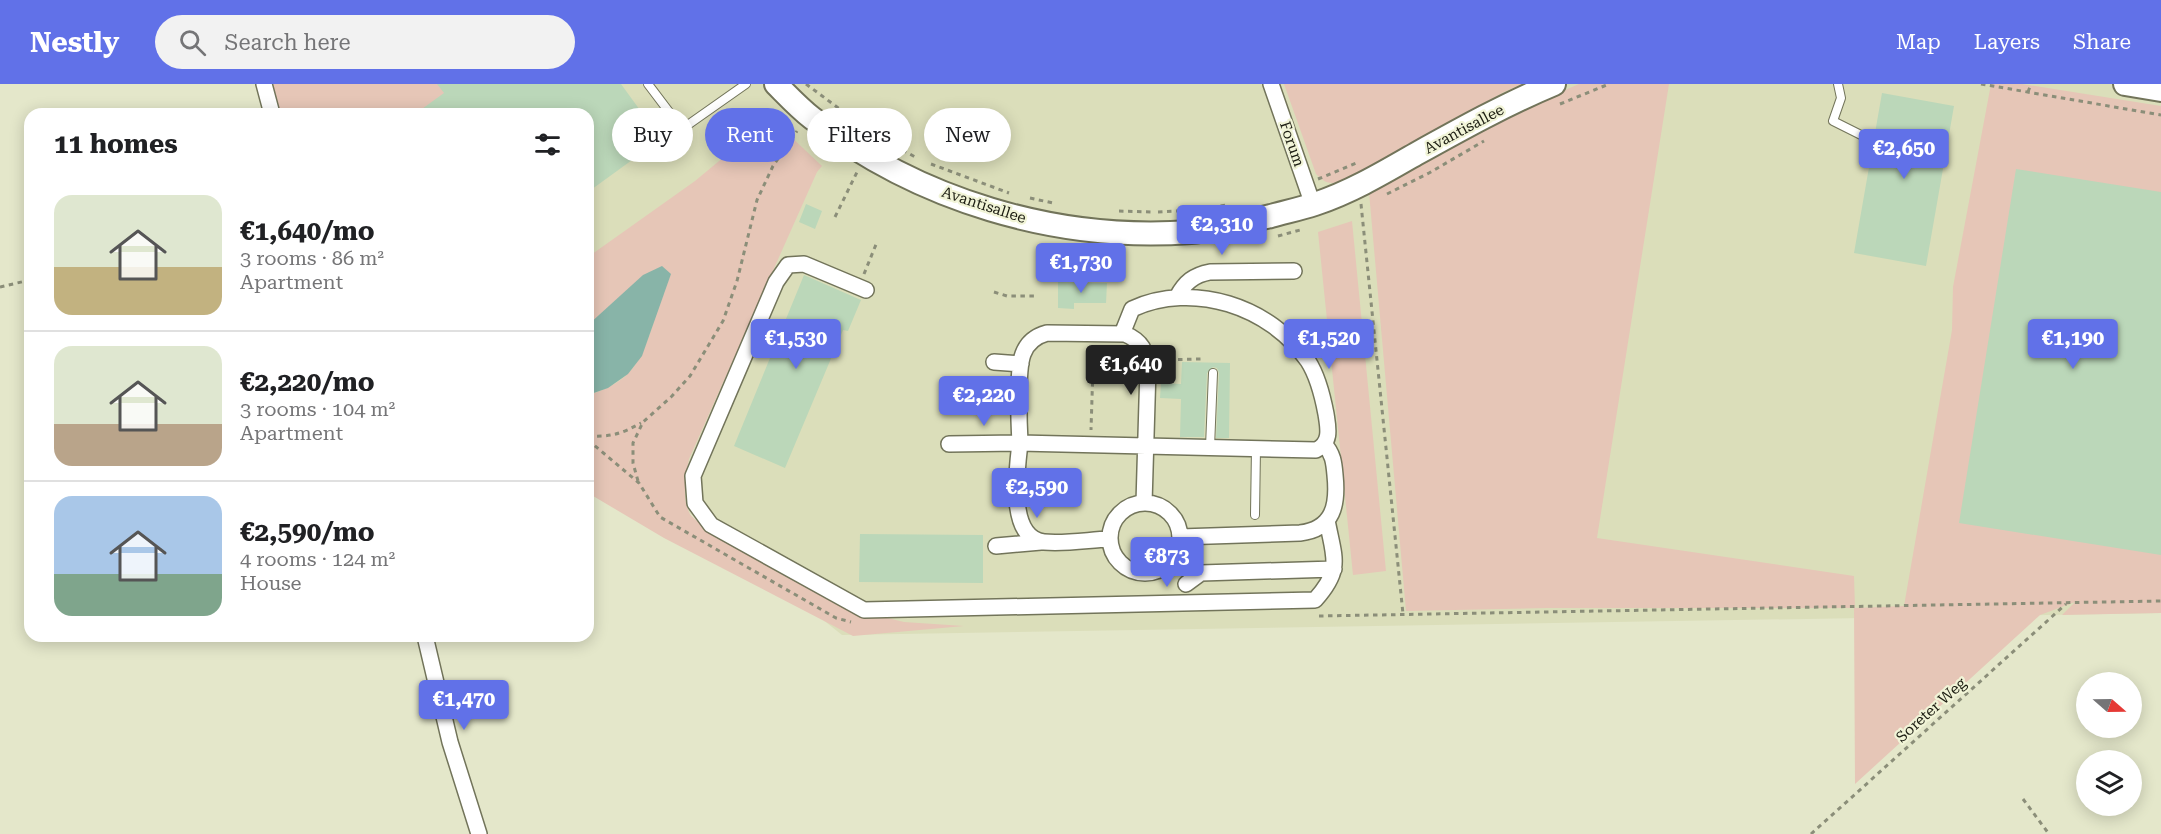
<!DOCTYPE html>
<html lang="en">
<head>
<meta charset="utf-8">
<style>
	body { margin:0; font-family:"Roboto Serif",serif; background:#f2f2f2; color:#202124; height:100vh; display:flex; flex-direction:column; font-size:22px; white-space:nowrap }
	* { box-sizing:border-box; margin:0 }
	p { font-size:20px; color:#757577 }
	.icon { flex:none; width:33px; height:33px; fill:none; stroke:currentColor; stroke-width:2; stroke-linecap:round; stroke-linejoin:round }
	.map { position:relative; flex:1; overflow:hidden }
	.details { position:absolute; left:24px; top:24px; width:570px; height:534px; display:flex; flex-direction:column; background:#fff; border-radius:18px; box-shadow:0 3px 15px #0003 }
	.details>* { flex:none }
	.top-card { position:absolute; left:612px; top:24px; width:570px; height:54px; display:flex; gap:12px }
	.needle { width:39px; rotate:110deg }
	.fabs { position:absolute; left:2076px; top:588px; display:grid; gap:12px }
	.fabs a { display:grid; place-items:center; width:66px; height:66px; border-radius:50%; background:#fff; box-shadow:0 3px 15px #0003; font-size:30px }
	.price { position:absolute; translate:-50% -51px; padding:0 14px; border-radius:6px; background:#6171e8; color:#fff; font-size:20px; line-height:39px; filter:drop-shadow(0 2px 3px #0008) }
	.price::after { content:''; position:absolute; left:50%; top:36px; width:18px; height:14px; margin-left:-9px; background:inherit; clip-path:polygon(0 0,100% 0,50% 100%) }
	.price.active { background:#222; color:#fff }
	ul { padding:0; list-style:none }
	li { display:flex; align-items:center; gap:18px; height:150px; padding:0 30px }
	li+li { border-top:2px solid #e0e0e0 }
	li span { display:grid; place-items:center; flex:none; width:168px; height:120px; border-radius:18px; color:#555 }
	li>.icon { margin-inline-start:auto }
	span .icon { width:72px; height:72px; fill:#fffc; stroke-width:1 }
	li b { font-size:26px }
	h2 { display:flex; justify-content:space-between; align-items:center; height:72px; padding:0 30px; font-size:26px }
	.chip { padding:0 21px; border-radius:27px; background:#fff; box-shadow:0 3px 15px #0003; font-size:21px; line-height:54px }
	.chip.active { background:#6171e8; color:#fff }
	header { display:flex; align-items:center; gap:36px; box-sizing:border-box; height:84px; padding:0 30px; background:#6171e8; color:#fff }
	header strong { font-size:28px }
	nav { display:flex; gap:33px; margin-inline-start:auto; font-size:21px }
	.search { width:420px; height:54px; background:#f2f2f2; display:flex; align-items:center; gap:15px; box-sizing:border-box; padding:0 21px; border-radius:33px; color:#757577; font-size:22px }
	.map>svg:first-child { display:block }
</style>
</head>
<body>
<header>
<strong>Nestly</strong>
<div class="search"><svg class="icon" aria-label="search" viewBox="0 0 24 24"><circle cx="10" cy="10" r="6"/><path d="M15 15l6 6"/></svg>Search here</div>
<nav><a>Map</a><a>Layers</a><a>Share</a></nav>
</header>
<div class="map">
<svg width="2161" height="750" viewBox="0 0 2161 750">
	<rect width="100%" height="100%" fill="#e4e7ca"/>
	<path fill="#dbdeba" d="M300 0H2161V529L842 551 588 348V30Z"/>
	<path fill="#e6c6b7" d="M265 0H448L468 30H273Z
		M1284 0H1522L1504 8 1354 92C1337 98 1330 105 1316 90Z
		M1579 0H1669L1597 454 1854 492 1855 524 1904 522 1952 246 1953 203 1991 0H2022L2161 22V529L2062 531 2075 518 2040 531 1855 700 1854 524H1547L1406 527 1369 108 1514 28Z
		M771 34 822 82 817 88 689 375C686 392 681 414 690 430 694 436 704 441 709 446L847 524 904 538 964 542 853 552 664 454 588 409V311C632 298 641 277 654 237L614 219 588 241V173L695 97Z
		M1352 137 1386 487 1353 491 1318 148Z"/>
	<path fill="#88b4a8" d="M662 182 671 190 642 272 628 290 608 304 588 311V241L643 191Z"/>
	<path fill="#bbd7b9" d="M437 0H621L661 55 588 108V30H415L444 9Z
		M1882 9 1954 22 1926 182 1854 169Z
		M2016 85 2161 108V471L1959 439Z
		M806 120 822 127 815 145 799 138Z
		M804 191 861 216 848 247 843 246 785 384 734 362Z
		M1058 198 1107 199 1106 219H1074V225L1058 224Z
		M1182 278 1230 279 1229 354H1216L1219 289 1217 284 1213 283 1207 289 1204 353H1180L1181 315 1160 314 1161 299 1181 300Z
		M860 450 983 451V499L859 498Z"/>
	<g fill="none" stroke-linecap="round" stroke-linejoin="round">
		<g stroke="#72745a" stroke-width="10">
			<path id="lane" d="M648 0 682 45 746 0
				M1838 0 1841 14 1833 37 1863 52
				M1210 363 1213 289
				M1255 431 1256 364"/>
		</g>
		<g stroke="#72745a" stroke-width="18">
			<path id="street" d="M264 0 272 30
				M1271 0 1313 121
				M866 206 804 180 788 181 776 198 693 392 695 419 711 441 864 526 1315 516C1343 485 1334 474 1327 436
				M1177 213C1185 198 1194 191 1210 188L1294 187
				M1122 250 1132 225C1193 197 1270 222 1308 277 1317 291 1323 314 1326 330 1328 343 1332 359 1316 366 1218 363 1119 361 1020 359 1019 340 1017 286 1023 270 1027 259 1036 252 1047 249L1125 250C1142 257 1146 267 1148 284L1144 419
				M994 278 1021 280
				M949 360 1020 359C1017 385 1007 454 1044 458 1065 460 1088 456 1109 455
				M1110 454a35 35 0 1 1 70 0a35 35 0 1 1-70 0Z
				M1180 453 1300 449C1334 445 1338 420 1335 391 1334 379 1333 369 1324 360
				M996 462 1041 458
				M1186 500 1201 489 1334 485
				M425 552 450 658 479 750"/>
		</g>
		<g stroke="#72745a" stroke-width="26">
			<path id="secondary" d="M776 0C787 11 799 24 812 34 918 116 1056 158 1191 148 1217 146 1245 138 1271 132 1285 128 1300 125 1315 120 1351 108 1383 89 1416 70 1461 45 1506 20 1554 0
				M2125 0 2161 6"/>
		</g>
		<path stroke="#8b8e79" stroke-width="3" stroke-dasharray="4.5 4.5" stroke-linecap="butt" d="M806 0 872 49 917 74
			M1981 0 2161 31
			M2028 8 2031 0
			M1560 20 1609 0
			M931 80 1009 109
			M1318 95 1359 78
			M1387 110 1429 89 1484 57
			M1030 114 1053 119
			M1361 120 1403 530
			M1119 127 1151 128
			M1158 128 1197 126 1226 121
			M835 133 858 86
			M1278 152 1304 145
			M864 190 877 158
			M0 203 30 196
			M994 208 1007 212H1035
			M1091 263V281L1093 283 1091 346
			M1160 276 1201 275
			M588 352C611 353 621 350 641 339
			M588 356 639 399 660 433 836 534 851 538
			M638 397 633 379V359L643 338 672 312 690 292 723 237 737 197 757 116 773 82 797 47
			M1319 532 2161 517
			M2023 715 2049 750
			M1811 750 2066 520"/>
		<use href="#lane" stroke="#fff" stroke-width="8"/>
		<use href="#street" stroke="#fff" stroke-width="15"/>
		<use href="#secondary" stroke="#fff" stroke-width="22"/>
	</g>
	<g text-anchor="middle" stroke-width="4.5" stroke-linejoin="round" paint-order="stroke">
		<g font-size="15" fill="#1c1d12" stroke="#f1f4d7">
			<text transform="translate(1464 45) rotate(-28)" y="5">Avantisallee</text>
			<text transform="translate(1292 60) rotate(71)" y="5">Forum</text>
			<text transform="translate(984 121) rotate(18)" y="5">Avantisallee</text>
			<text transform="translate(1931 626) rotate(-42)" y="5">Soreter Weg</text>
		</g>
	</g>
</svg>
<div class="fabs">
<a><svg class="needle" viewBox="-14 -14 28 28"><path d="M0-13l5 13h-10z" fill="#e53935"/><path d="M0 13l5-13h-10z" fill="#757577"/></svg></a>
<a><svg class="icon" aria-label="layers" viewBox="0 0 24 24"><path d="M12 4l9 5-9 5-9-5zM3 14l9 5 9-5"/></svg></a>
</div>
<b class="price" style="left:1904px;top:96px">€2,650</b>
<b class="price" style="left:1222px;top:172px">€2,310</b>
<b class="price" style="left:1081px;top:210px">€1,730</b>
<b class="price" style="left:796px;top:286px">€1,530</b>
<b class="price" style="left:1329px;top:286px">€1,520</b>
<b class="price" style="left:2073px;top:286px">€1,190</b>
<b class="price active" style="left:1131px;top:312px">€1,640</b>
<b class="price" style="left:984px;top:343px">€2,220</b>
<b class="price" style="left:1037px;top:435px">€2,590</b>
<b class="price" style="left:1167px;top:504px">€873</b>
<b class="price" style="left:464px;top:647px">€1,470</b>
<div class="top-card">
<a class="chip">Buy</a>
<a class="chip active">Rent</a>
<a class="chip">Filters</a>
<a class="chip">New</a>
</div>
<section class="details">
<h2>11 homes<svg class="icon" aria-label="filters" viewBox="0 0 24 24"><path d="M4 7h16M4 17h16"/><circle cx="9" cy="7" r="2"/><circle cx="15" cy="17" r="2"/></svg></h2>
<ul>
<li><span style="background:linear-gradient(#dfe7d0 60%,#c2b280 0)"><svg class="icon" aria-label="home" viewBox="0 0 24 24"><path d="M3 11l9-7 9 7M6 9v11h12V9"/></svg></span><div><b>€1,640/mo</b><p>3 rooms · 86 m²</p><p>Apartment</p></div></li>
<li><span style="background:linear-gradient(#dfe7d0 65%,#b9a48a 0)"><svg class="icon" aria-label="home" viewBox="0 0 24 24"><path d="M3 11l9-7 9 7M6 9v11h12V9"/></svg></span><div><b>€2,220/mo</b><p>3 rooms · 104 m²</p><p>Apartment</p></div></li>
<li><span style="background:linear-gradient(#a9c7e8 65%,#7fa58c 0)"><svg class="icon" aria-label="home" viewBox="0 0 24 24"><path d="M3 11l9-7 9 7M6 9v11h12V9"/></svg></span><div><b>€2,590/mo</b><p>4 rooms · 124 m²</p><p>House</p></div></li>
</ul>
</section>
</div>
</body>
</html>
